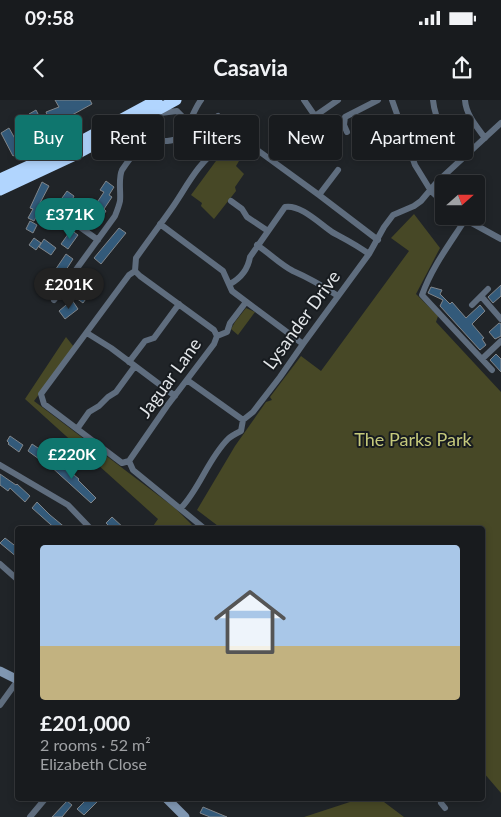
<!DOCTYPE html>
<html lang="en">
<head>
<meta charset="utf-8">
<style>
	body { margin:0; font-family:Lato,sans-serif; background:#25282b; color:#f1f3f6; height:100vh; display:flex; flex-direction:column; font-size:19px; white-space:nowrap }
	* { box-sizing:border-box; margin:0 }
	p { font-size:16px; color:#9fa1a4 }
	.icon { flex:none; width:28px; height:28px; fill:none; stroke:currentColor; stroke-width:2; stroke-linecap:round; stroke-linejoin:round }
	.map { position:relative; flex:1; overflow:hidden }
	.panel { position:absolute; left:15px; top:426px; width:470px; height:275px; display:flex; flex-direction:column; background:#181b1e; border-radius:5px; box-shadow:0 2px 8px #0003,0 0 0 1px #36393c }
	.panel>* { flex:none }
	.banner { position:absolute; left:15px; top:15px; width:471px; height:45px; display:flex; gap:10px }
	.needle { width:32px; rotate:69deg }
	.controls { position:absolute; left:435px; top:75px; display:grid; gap:10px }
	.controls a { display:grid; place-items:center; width:50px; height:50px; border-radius:5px; background:#181b1e; box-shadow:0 2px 8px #0003,0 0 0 1px #36393c; font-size:25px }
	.price { position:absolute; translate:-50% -42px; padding:0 11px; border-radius:18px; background:#0f766e; color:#fff; font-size:16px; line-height:32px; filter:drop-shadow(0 1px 2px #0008) }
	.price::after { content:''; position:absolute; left:50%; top:30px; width:15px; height:11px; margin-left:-8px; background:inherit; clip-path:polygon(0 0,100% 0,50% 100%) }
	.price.selected { background:#222; color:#fff }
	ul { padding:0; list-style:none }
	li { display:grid; align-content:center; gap:10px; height:265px; padding:0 25px }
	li+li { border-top:1px solid #36393c }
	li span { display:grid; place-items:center; height:155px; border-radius:5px; color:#555 }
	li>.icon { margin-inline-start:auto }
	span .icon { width:90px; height:90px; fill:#fffc; stroke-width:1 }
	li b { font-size:21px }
	.tag { padding:0 18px; border-radius:5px; background:#181b1e; box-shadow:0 2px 8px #0003,0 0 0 1px #36393c; font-size:18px; line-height:45px }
	.tag.selected { background:#0f766e; color:#fff }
	.status { display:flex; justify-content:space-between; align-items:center; height:35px; padding:0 25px; background:#181b1e; direction:ltr }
	.status svg { height:14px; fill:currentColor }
	header { display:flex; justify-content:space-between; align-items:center; height:65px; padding:0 25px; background:#181b1e; font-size:22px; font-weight:700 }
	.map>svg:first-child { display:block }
</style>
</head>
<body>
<div class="status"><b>09:58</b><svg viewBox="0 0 49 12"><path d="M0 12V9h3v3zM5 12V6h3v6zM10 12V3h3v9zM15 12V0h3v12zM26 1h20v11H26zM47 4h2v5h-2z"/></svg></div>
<header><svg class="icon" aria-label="back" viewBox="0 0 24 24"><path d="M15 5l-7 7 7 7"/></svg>Casavia<svg class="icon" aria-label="share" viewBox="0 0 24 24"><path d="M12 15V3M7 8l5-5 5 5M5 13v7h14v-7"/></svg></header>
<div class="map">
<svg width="501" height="717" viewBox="0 0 501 717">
	<rect width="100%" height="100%" fill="#202428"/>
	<path fill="#474826" d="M224 50 239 61 236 66 244 74 235 87 236 91 214 119 201 106 202 103 191 95Z
		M414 114 440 148 416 194 438 216 436 222 501 292V693L483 672 482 429H222L197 410 235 346 266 302 272 300 270 297 301 256 321 271 409 151 391 138Z
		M246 208 255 212 238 235 231 229 235 222Z
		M66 237 74 247 34 301 175 408 196 429H151L158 419 25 299Z
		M359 699H380L404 717H304Z"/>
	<path fill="#335a7a" stroke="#80858a" d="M55 0H90L92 4 63 20 65 28 54 32 46 12 59 7Z
		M36 10 52 41 45 45 29 14Z
		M9 28 22 51 13 56 1 33Z
		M106 81 114 87 109 95 112 97 104 109 106 111 96 126 89 121 99 106 96 104 104 92 100 90Z
		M42 82 49 86 40 103 43 104 34 121 28 118 33 109 30 108Z
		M67 91 74 96 72 100 84 108 79 115 67 107 69 103 62 98Z
		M30 121 37 125 33 133 26 129Z
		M119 128 126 133 101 164 94 158Z
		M71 130 78 135 68 149 61 144Z
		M34 138 41 143 36 150 29 145Z
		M44 139 56 148 51 155 39 147Z
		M66 154 73 159 51 193 43 188Z
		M90 179 97 183 83 203 76 198Z
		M501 185V196L493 203 488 197Z
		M431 187 442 190 440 194 450 204 452 202 466 218 480 205 485 211 472 224 484 238 482 239 486 245 480 250 440 206 443 200 428 193Z
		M72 200 78 209 65 219 59 211Z
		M499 223 501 224V236L495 239 489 232Z
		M496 254 501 259V272L490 260Z
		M10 336 23 345 19 352 8 344 9 343 7 341Z
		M32 344 44 352 39 359 28 351Z
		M53 358 79 379 78 380 96 398 91 403 48 364Z
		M0 374 16 385 17 384 30 396 25 402 10 388 8 391 0 385Z
		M37 402 50 415 67 429H56L50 424 32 408Z
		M112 417 125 429H112L106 423Z
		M5 438 18 448V458L0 443Z
		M87 699H100L84 715 77 709Z
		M67 701 72 705 62 717H52Z
		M203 707 227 717H210L200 713Z"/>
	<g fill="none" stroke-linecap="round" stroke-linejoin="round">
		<path stroke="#5f6d7e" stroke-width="6" d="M304 0 315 16 338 0
			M392 0 415 65 431 91 444 103
			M433 0C435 22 449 42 461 60
			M465 0C466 15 477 27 485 38
			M160 13 177 11 183 17 187 27
			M218 16 230 38 231 43
			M315 16 320 24
			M226 29 239 22 249 20
			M347 32 344 25 345 17 378 0
			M319 95 338 70
			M231 101 242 109 247 117 268 131
			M49 105 98 140
			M459 116 501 139
			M465 120C449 145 432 167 422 195L492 270
			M160 124 223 171 232 191 303 244
			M257 145C269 153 281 165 293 171 309 178 323 186 338 196
			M230 184C241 178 248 169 250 157L285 107C300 104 320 124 332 132 345 139 357 145 369 154
			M481 196 501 219
			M54 200 115 116C117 111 119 106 120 101 121 92 118 78 122 70 130 58 141 42 157 41 164 41 170 42 176 39 189 30 192 12 201 0
			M472 205 488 189
			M87 233 111 248 175 296
			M217 236 227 232 230 223 246 202
			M482 259 501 241
			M129 262 145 241 154 238 179 204
			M187 280 243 320 253 312 280 277 303 244 369 154 384 127 393 115 414 106 421 101 437 82 501 23
			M77 329 89 312 99 306 108 297 116 292 135 266
			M129 361 167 306 214 244 217 236 214 230 140 176 135 171 136 158C148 141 160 125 172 108 186 88 198 62 220 48 229 42 239 41 249 44L319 95 378 140
			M129 361 122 363 44 304 41 294 129 175 135 171
			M129 361 133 370 205 429
			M0 365 68 405 91 429
			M181 408C200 388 208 359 228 339 231 336 237 333 241 331L243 320
			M0 464 18 480
			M0 605 18 580
			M441 703 445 708
			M30 717 45 699"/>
		<path stroke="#8097b2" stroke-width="9" d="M0 571 18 580
			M167 699 185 717"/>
		<path stroke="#b1d5fe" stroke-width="11" d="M0 79 68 48 157 0
			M0 90 75 55 176 0"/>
	</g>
	<g text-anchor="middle" stroke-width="4" stroke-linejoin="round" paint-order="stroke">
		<g font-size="18" fill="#e3e6e9" stroke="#171b1f">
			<text transform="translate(302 220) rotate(-54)" y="6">Lysander Drive</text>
			<text transform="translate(170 278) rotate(-54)" y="6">Jaguar Lane</text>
		</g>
		<g font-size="18" fill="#c5c97c" stroke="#171b1f">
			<text x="413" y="346">The Parks Park</text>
		</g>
	</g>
</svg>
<div class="controls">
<a><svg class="needle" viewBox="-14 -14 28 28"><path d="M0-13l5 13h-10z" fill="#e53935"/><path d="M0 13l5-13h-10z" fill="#9fa1a4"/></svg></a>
</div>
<b class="price" style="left:70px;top:140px">£371K</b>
<b class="price selected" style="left:69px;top:210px">£201K</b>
<b class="price" style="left:72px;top:380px">£220K</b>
<div class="banner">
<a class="tag selected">Buy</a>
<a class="tag">Rent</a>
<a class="tag">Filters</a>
<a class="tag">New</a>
<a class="tag">Apartment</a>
</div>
<section class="panel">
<ul>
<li><span style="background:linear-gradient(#a9c7e8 65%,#c2b280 0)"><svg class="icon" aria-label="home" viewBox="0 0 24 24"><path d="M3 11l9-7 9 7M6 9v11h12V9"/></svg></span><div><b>£201,000</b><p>2 rooms · 52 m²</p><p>Elizabeth Close</p></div></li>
</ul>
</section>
</div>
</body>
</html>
